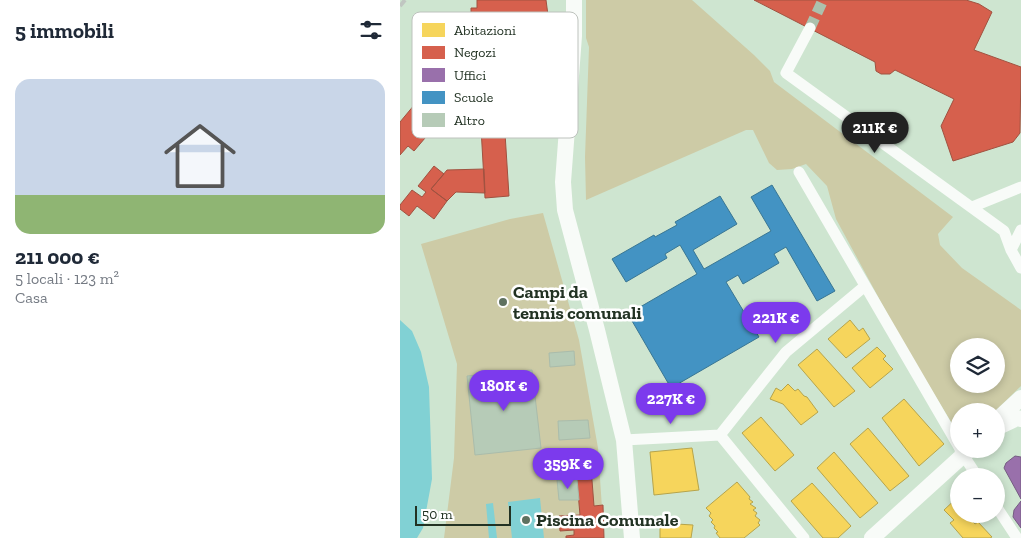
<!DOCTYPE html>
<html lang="it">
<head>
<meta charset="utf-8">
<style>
	body { margin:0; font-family:"Zilla Slab",serif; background:#f2f2f3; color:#1f2937; height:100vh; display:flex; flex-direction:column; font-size:19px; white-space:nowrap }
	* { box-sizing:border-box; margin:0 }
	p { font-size:16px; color:#747a83 }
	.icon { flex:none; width:28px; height:28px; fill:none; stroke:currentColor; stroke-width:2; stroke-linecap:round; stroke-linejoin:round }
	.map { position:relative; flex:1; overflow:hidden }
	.panel { display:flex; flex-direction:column; background:#fff; width:400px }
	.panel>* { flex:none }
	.controls { position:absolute; left:550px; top:338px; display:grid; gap:10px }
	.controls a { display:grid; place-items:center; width:55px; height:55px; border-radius:50%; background:#fff; box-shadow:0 2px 8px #0003; font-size:25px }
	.scale { position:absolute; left:15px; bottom:12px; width:96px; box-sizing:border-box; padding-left:5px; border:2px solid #223223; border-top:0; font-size:14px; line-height:18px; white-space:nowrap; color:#223223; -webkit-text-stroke:4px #fff; paint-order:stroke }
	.price { position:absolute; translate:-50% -42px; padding:0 11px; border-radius:18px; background:#7c3aed; color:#fff; font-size:16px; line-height:32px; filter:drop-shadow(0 1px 2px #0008) }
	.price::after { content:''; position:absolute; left:50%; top:30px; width:15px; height:11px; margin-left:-8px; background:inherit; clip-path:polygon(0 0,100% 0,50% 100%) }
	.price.selected { background:#222; color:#fff }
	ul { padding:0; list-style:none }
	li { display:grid; align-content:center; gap:10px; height:265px; padding:0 15px }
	li span { display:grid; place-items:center; height:155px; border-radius:15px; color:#555 }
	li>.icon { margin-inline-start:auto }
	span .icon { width:90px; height:90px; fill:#fffc; stroke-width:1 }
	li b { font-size:21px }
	h2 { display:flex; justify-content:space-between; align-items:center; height:60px; padding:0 15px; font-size:21px }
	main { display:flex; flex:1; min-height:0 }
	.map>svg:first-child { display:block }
</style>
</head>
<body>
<main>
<section class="panel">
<h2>5 immobili<svg class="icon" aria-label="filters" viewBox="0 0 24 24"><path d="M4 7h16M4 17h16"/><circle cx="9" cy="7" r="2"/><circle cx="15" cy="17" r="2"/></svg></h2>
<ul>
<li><span style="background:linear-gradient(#c9d6e8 75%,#8fb573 0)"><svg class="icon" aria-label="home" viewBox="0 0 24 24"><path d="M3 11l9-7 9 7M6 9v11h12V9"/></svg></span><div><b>211 000 €</b><p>5 locali · 123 m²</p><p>Casa</p></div></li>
</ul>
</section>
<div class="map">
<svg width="621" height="538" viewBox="0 0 621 538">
	<rect width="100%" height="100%" fill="#cee5d0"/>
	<path fill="#cdcba6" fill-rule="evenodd" d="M186 0H292L354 55 370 71 374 82 553 217 538 234 540 245 562 268 621 310V386L595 411H559V435L501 339 436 219 427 186 406 164 392 169 377 170 369 163 353 130H346L186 200 185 157 189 47 186 38ZM559 346H596V384H559Z
		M143 213 179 340 198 448 204 538H44L54 458 57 364 21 244 110 219Z"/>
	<path fill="#81d1d4" d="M0 320 12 331 21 352 29 387 32 479 23 528 17 538H0Z
		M140 498 144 538H112L108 502Z
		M93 503 97 538H89L86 504Z"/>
	<path fill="#f6d55c" stroke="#b6a44b" d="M450 320 459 331 463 328 470 339 446 358 428 339Z
		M477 347 486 356 483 359 493 369 470 388 452 368Z
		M417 349 455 391 434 407 398 365Z
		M388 384 395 391 398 389 404 396 407 397 418 412 401 425 383 404 370 399 376 388 381 391Z
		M504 399 544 444 519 466 482 418Z
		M361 417 394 455 375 471 342 433Z
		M468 428 509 476 490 491 450 444Z
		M292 448 299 490 254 495 250 452Z
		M434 452 478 503 460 518 417 468Z
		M337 482 350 497 349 499 353 502 350 504 356 508 353 510 357 513 355 516 360 520 358 523 360 525 344 538H320L316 533 318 532 314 528 315 526 311 522 313 520 309 516 311 513 306 508Z
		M412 483 451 526 438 538H423L391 501Z
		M559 496V514H574L569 518 575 524 578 522 592 537 590 538H563L550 523 554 520 544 510Z
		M260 523 293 525 291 538H260Z"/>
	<path fill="#d6604d" stroke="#a05240" d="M77 0H146L151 38 131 39V31L67 35 65 15 71 14V8H77Z
		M354 0H566L579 4 592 12 574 50 621 67 620 133 613 142 553 161 541 126 554 99 495 70 490 74H481L476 71 475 62Z
		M92 76 90 86 97 87V90L102 86 109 196 85 198 80 110 48 111 14 151 8 146 0 155V122L35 80 63 78V80H71V77Z
		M34 166 44 174 31 189 47 201 34 219 17 206 9 216 0 209V205L12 190 22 197 26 192 18 186Z
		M84 169 85 193 56 192 47 201 31 189 47 170Z
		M190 455 194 506 203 505 204 538H166V536L174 535V530L160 531 159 516 180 515 176 469H173L172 463 162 464 161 457Z"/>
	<path fill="#9970ab" stroke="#755d82" d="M615 456 621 457V499L604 468 606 463Z
		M621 501V528L613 517 614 510Z"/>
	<path fill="#4393c3" stroke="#397693" d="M372 185 435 291 417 301 386 247 374 254 379 263 343 284 338 275 326 282 359 337 271 388 228 314 297 274 280 245 265 254 267 258 226 282 212 259 254 235 255 237 277 225 275 222 320 196 337 224 293 250 304 269 371 231 351 197Z"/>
	<path fill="#b6cbb7" stroke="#aabcab" d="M174 351 175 365 150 367 149 353Z
		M132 370 141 448 75 455 67 376Z
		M188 420 190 438 159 440 158 421Z
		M177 479 179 500H159L157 480Z"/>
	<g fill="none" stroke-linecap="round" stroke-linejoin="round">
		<path stroke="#acc1ad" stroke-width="11" stroke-dasharray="11 5.5" stroke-linecap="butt" d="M410 28 423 0"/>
		<path stroke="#f8fbf8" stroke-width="11" d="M410 28 386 73 604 231 611 250 621 268
			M399 172 559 447
			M572 207 621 187
			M611 250 621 230
			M320 435 404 538
			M224 440 320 435 386 352 465 286
			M560 450 577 476
			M596 506 617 538"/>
		<path stroke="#f8fbf8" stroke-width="16" d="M174 0V36L163 182 165 210 197 330 224 440 232 538
			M596 421 621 398
			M596 428 617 418 621 419
			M472 538 570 449"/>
		<path stroke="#c0c6c1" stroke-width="4" stroke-dasharray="10 5" stroke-linecap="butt" d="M0 6 5 0"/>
	</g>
	<g fill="#5e7160" stroke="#fff" stroke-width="2">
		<circle cx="103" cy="302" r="5"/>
		<circle cx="126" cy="520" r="5"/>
	</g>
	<g text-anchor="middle" stroke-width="5" stroke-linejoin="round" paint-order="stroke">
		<g font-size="18" font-weight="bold" fill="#223223" stroke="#fff" text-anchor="start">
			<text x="113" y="298">Campi da<tspan x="113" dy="21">tennis comunali</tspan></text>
			<text x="136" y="526">Piscina Comunale</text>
		</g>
	</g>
	<rect x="12" y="12" width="166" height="126" rx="8" fill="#fff" stroke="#bdc2bd" stroke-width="1"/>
	<rect x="22" y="23" width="23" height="14" fill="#f6d55c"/>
	<rect x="22" y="46" width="23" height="13" fill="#d6604d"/>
	<rect x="22" y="68" width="23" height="14" fill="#9970ab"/>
	<rect x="22" y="91" width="23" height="13" fill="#4393c3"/>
	<rect x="22" y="113" width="23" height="14" fill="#b6cbb7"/>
	<g font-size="14" fill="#223223">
		<text x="54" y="35">Abitazioni</text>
		<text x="54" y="57">Negozi</text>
		<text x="54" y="80">Uffici</text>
		<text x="54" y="102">Scuole</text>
		<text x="54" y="125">Altro</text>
	</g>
</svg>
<div class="controls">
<a><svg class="icon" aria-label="layers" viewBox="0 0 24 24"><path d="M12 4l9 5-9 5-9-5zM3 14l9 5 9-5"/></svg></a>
<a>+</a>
<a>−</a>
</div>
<div class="scale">50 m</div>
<b class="price selected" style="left:475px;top:154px">211K €</b>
<b class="price" style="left:376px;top:344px">221K €</b>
<b class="price" style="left:104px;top:412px">180K €</b>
<b class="price" style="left:271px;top:425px">227K €</b>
<b class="price" style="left:168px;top:490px">359K €</b>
</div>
</main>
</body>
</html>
